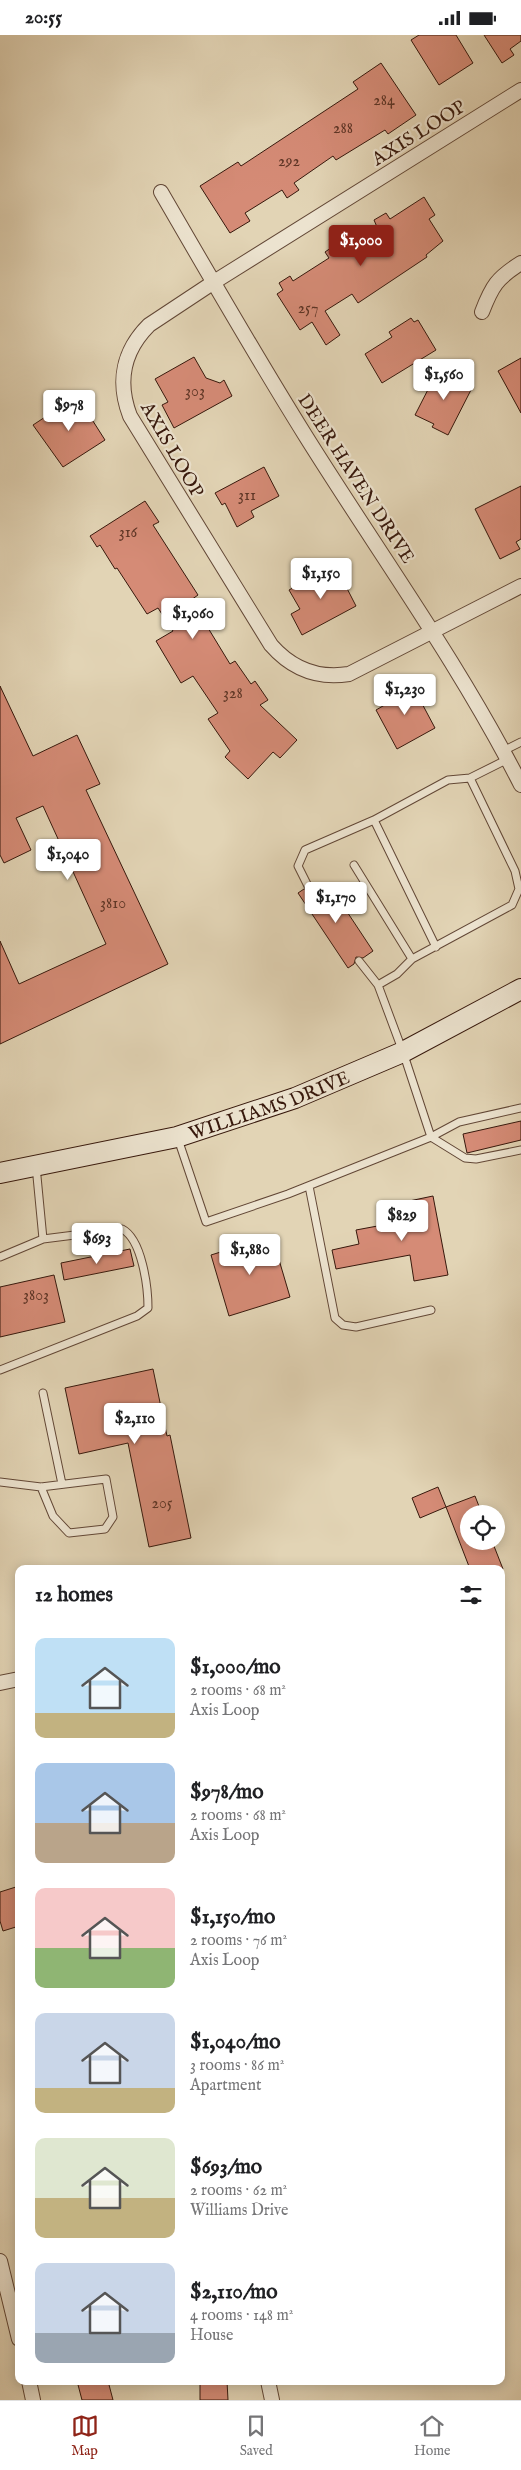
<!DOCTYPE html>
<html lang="en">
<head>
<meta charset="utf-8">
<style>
	body { margin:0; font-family:"IM FELL English",serif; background:#f6f6f6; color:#202124; height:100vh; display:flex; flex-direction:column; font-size:19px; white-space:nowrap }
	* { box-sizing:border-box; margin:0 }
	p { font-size:16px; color:#757577 }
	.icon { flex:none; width:28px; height:28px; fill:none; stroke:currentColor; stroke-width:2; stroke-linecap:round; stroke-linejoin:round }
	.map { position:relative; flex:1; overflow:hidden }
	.drawer { position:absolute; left:15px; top:1530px; width:490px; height:820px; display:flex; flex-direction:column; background:#fff; border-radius:10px; box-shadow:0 2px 12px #0003 }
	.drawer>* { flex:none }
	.tools { position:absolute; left:460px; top:1470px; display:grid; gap:10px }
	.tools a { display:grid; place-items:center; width:45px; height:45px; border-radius:50%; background:#fff; box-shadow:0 2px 12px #0003; font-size:25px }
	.price { position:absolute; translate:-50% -42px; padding:0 11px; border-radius:5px; background:#fff; color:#222; font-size:16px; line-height:32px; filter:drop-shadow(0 1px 2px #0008) }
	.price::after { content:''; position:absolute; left:50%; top:30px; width:15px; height:11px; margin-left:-8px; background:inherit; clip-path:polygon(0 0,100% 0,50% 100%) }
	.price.on { background:#8f2418; color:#fff }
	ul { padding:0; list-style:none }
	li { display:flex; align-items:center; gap:15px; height:125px; padding:0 20px }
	li span { display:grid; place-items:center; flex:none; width:140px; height:100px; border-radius:10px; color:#555 }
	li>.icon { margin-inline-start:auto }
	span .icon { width:60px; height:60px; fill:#fffc; stroke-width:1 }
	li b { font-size:21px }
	h2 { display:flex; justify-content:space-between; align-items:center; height:60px; padding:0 20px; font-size:21px }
	.status { display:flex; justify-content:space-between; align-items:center; height:35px; padding:0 25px; background:#fff; direction:ltr }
	.status svg { height:14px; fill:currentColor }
	.tab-bar { display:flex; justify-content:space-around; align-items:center; height:70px; border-top:1px solid #e0e0e0; background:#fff; font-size:14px; color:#757577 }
	.tab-bar a { display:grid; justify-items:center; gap:2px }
	.tab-bar .on { color:#8f2418 }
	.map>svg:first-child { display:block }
</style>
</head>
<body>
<div class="status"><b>20:55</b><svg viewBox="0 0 49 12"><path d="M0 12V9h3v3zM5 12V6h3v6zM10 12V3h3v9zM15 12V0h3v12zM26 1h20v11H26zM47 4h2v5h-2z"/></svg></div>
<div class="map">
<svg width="521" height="2365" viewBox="0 0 521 2365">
	<rect width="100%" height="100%" fill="#e2d4b5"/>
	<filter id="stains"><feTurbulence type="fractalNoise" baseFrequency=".004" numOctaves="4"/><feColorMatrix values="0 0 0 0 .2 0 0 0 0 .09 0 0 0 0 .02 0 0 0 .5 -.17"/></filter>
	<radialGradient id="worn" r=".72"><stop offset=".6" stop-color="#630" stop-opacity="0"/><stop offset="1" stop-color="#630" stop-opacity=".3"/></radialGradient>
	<path fill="#d58b76" stroke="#37180c" d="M419 0H456L473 28 439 50 411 5Z
		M484 0H521V6L510 14 514 20 502 28Z
		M381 28 416 80 388 99 385 95 336 125 333 121 294 148 299 155 287 163 282 155 245 178 250 186 230 198 200 151 238 127 241 131 358 54 353 47Z
		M424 162 435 180 429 184 443 206 426 220 427 222 358 268 352 259 325 276 340 300 326 310 312 287 300 295 277 259 283 255 279 248 290 241 293 246 329 223 325 217 341 206 345 212 377 192 374 185 386 178 390 184Z
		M411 283 414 287 418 285 436 315 382 348 365 319 392 302 389 297Z
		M194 322 206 343 220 348 224 345 232 361 174 393 162 370 168 367 155 344Z
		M521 323V378L498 336Z
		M439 333 473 351 448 400 432 392 434 389 415 380Z
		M77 361 105 405 63 432 33 390Z
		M264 432 279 461 251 476 254 482 237 492 225 468 222 470 215 458Z
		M521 451V504L516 507 520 514 500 524 475 474Z
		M145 466 159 487 153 490 198 560 191 565 230 629 235 626 251 649 255 646 268 665 260 670 297 705 280 723 273 717 248 744 225 722 230 716 208 684 218 678 193 641 181 648 156 606 173 596 158 573 147 579 117 533 115 534 100 510 97 512 90 501Z
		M335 530 356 571 302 600 291 579 300 574 289 555Z
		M410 646 435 693 397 714 376 675 395 664 391 657Z
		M0 651 33 721 77 700 100 749 86 755 168 929 0 1009V906L19 949 106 909 43 771 16 783 31 815 4 828 0 820Z
		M314 847 320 857 330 851 373 916 363 923 356 922 354 929 348 933 298 858 304 854 311 855Z
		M521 1086V1105L467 1118 463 1099Z
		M433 1161 448 1240 414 1246 410 1220 336 1234 332 1215 359 1209 356 1195 399 1187 395 1169Z
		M272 1201 290 1262 229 1281 211 1220Z
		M130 1214 134 1231 64 1245 61 1228Z
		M54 1240 65 1287 0 1302V1252Z
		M153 1334 167 1401 170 1400 191 1503 149 1512 128 1408 79 1419 65 1353Z
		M438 1452 446 1472 420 1483 412 1463Z
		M475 1461 482 1479H469V1506H492L503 1534H470L446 1472Z
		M19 1851V1891L3 1896 0 1886V1857Z
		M77 2346H108L113 2365H82Z
		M200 2346H227L228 2365H200Z"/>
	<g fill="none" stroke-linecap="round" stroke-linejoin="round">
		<g stroke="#624736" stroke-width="9">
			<path id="lane" d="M503 716 521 707
				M470 743 515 836 519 854 512 870 412 924 397 939 378 950 403 1017 431 1102 465 1123 476 1124 521 1115
				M374 785 436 912
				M354 830 412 924
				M308 851 298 831 305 815 374 785 448 745 470 743 508 724
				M359 926 378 950
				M178 1104 206 1187 288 1159 431 1102 459 1087 521 1073
				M309 1151 335 1283 343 1290 356 1292 431 1275
				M0 1222 43 1204
				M0 1335 137 1281 148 1273C148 1252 142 1204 122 1194L43 1204 36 1131
				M43 1358 62 1449
				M0 1447 41 1452 106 1444 113 1482 105 1494 69 1498 53 1481 41 1452"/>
		</g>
		<g stroke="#624736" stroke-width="16">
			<path id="street" d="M521 55 214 247 149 290C123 316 117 347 130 381L271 610C292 634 318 644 349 639L521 551
				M161 157C208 238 255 320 305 400 378 517 459 628 521 750
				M482 277C492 251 497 243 521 228
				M0 1648 19 1644
				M0 2226 19 2304
				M29 2346 33 2365
				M268 2346 272 2365"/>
		</g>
		<g stroke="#37180c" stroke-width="22">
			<g id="secondary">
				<path id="s1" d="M0 1138 177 1102 295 1063 403 1017 521 954"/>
			</g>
		</g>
		<use href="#lane" stroke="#ece3cf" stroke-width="7"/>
		<use href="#street" stroke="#ece3cf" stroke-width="14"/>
		<use href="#secondary" stroke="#ece3cf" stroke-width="20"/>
	</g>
	<g text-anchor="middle" stroke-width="4.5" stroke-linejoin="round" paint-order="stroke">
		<g font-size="16" fill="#5e3526">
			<text x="384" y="70">284</text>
			<text x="343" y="98">288</text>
			<text x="289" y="131">292</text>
			<text x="308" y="278">257</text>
			<text x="195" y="361">303</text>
			<text x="247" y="465">311</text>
			<text x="128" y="502">316</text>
			<text x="233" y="663">328</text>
			<text x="113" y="873">3810</text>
			<text x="36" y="1265">3803</text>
			<text x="162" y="1473">205</text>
		</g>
		<g font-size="19" fill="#37180c" stroke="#ece3cf">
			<text transform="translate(418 97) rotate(-32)" y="7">AXIS LOOP</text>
			<text transform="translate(173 414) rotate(60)" y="7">AXIS LOOP</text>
			<text transform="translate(357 443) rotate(57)" y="7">DEER HAVEN DRIVE</text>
			<text dy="7" stroke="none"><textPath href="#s1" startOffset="278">WILLIAMS DRIVE</textPath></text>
		</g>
	</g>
	<rect width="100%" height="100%" filter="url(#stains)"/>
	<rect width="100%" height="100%" fill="url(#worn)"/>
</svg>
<div class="tools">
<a><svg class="icon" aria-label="locate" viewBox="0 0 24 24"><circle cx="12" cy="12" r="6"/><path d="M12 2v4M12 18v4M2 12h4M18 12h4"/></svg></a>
</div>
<b class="price on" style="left:361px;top:232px">$1,000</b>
<b class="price" style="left:444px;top:366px">$1,560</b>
<b class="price" style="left:69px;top:397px">$978</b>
<b class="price" style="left:321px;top:565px">$1,150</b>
<b class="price" style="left:193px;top:605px">$1,060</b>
<b class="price" style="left:405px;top:681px">$1,230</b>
<b class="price" style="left:68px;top:846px">$1,040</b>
<b class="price" style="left:336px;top:889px">$1,170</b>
<b class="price" style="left:402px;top:1207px">$829</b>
<b class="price" style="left:97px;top:1230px">$693</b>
<b class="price" style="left:250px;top:1241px">$1,880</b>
<b class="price" style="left:135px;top:1410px">$2,110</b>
<section class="drawer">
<h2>12 homes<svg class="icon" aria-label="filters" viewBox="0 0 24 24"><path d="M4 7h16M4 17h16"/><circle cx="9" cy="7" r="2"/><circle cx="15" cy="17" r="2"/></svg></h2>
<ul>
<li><span style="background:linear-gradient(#bfe0f5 75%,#c2b280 0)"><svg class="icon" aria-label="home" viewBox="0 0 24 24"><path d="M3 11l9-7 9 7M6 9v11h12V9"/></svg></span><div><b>$1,000/mo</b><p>2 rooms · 68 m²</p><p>Axis Loop</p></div></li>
<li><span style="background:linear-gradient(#a9c7e8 60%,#b9a48a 0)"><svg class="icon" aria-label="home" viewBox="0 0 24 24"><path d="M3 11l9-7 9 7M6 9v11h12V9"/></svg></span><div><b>$978/mo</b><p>2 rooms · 68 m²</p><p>Axis Loop</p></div></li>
<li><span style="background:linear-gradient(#f6c9c9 60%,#8fb573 0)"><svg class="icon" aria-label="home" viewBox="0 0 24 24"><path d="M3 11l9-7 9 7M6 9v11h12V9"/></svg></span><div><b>$1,150/mo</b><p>2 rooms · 76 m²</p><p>Axis Loop</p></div></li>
<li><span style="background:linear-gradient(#c9d6e8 75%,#c2b280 0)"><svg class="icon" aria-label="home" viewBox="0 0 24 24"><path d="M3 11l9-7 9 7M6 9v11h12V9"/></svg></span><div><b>$1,040/mo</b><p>3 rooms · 86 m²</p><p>Apartment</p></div></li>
<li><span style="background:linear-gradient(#dfe7d0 60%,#c2b280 0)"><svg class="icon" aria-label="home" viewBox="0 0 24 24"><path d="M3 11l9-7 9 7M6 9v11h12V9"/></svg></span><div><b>$693/mo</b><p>2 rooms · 62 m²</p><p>Williams Drive</p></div></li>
<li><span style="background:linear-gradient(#c9d6e8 70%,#9aa5b1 0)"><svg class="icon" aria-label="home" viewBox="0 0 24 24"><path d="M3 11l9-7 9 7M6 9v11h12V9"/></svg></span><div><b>$2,110/mo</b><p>4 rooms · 148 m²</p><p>House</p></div></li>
</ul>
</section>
</div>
<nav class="tab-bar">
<a class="on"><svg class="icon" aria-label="map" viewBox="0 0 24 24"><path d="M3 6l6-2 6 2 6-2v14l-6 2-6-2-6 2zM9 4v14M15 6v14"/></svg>Map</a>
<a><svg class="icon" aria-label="saved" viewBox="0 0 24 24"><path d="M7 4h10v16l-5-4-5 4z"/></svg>Saved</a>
<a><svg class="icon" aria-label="home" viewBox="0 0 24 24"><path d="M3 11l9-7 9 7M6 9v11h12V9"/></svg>Home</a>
</nav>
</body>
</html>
